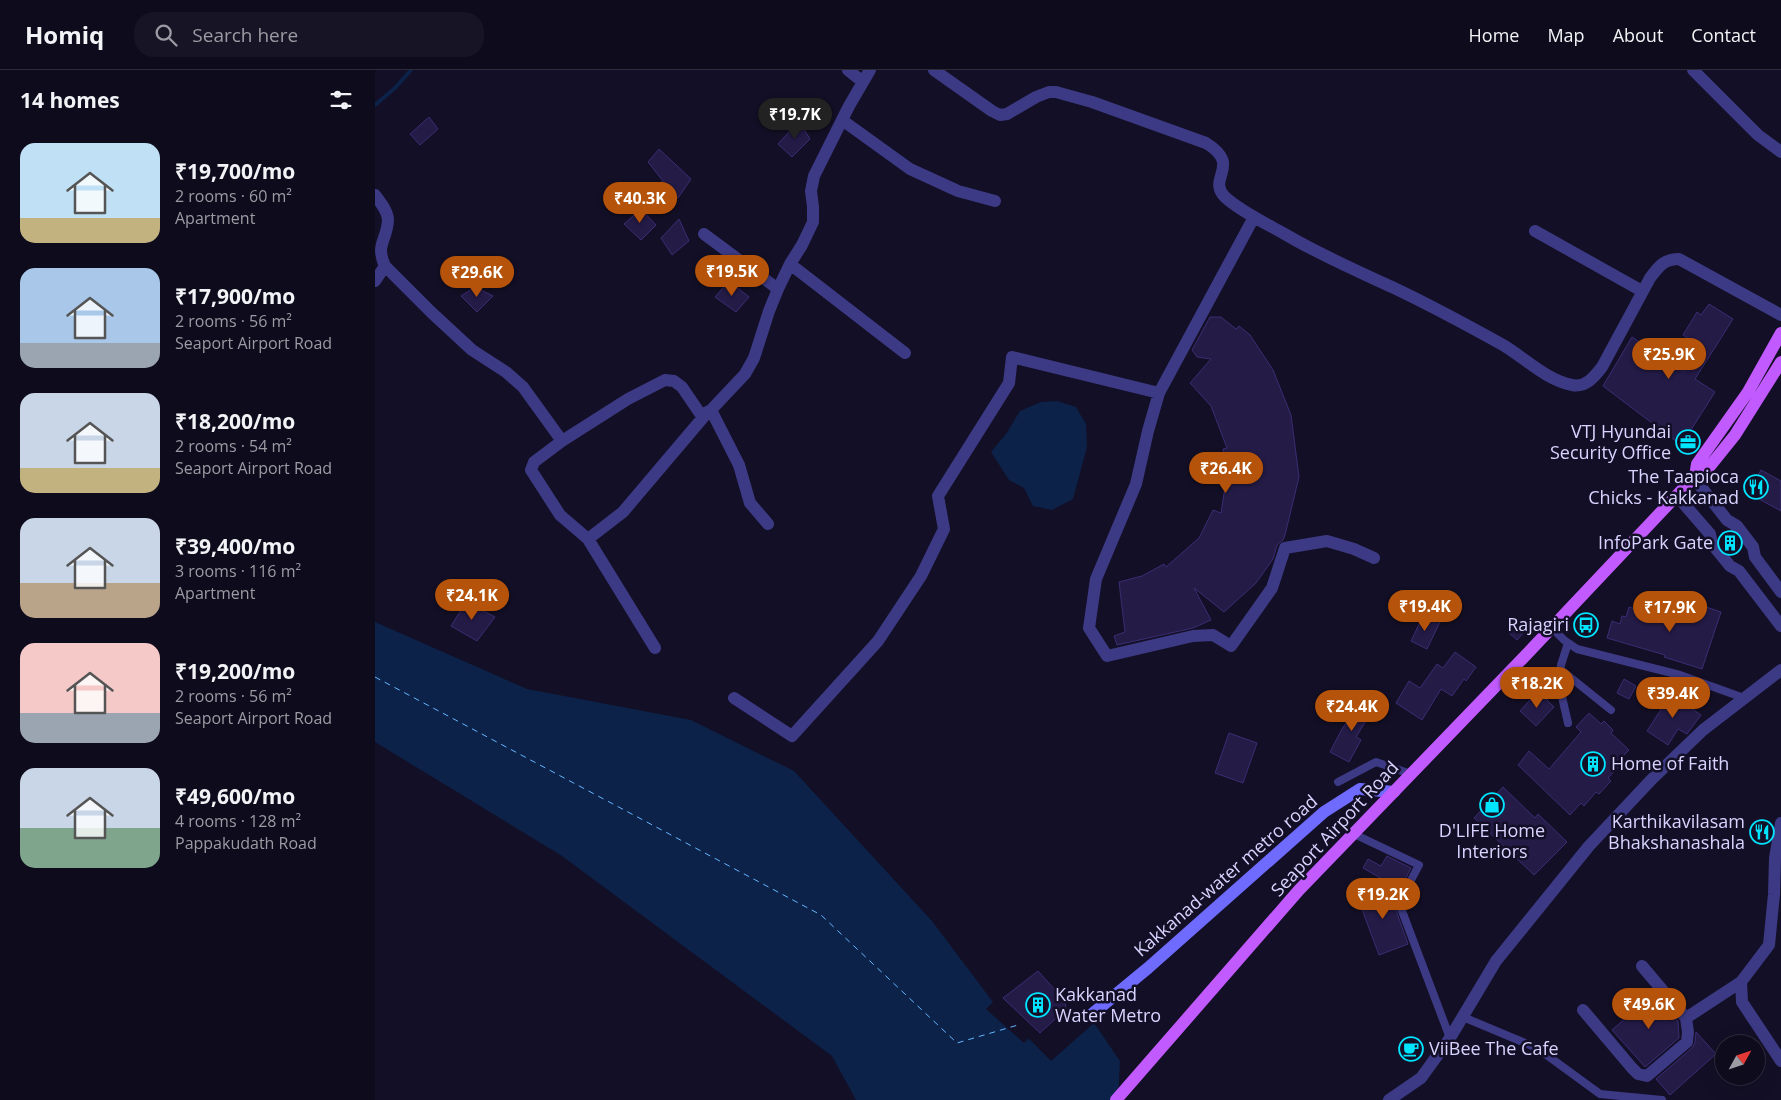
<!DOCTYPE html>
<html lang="en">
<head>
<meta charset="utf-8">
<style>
	body { margin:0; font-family:"Open Sans",sans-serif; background:#171425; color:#f1f3f6; height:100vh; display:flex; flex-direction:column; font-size:19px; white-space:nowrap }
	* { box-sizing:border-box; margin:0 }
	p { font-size:16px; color:#9b9ba3 }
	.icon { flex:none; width:28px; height:28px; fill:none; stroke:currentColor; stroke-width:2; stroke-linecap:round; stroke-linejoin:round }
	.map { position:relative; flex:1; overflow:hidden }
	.drawer { display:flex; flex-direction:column; background:#0e0b1c; width:375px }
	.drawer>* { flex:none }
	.needle { width:32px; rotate:50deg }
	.buttons { position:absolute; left:1340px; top:965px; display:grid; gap:10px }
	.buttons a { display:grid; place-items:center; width:50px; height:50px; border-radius:50%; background:#0e0b1c; box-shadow:0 5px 20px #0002,0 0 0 1px #2e2b3b; font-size:25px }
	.price { position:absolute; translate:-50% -42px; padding:0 11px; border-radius:18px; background:#b45309; color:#fff; font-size:16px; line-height:32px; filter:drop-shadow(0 1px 2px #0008) }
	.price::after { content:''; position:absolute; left:50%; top:30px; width:15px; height:11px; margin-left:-8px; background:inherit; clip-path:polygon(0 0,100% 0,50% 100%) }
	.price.current { background:#222; color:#fff }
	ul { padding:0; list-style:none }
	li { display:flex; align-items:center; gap:15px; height:125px; padding:0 20px }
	li span { display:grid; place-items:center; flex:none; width:140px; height:100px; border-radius:15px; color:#555 }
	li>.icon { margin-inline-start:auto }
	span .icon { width:60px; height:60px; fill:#fffc; stroke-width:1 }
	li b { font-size:21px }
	h2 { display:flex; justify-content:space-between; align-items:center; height:60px; padding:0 20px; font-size:21px }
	header { display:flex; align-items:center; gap:30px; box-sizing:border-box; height:70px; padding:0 25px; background:#0e0b1c; border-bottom:1px solid #2e2b3b }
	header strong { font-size:24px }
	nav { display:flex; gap:28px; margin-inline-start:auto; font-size:18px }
	.search { width:350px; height:45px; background:#171425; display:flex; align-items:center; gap:12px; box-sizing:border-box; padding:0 18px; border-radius:20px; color:#9b9ba3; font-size:19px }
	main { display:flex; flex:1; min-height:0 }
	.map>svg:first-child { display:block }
</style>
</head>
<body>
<header>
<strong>Homiq</strong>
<div class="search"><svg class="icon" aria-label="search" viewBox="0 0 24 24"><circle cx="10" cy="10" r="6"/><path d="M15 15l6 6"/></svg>Search here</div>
<nav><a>Home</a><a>Map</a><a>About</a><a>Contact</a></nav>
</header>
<main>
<section class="drawer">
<h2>14 homes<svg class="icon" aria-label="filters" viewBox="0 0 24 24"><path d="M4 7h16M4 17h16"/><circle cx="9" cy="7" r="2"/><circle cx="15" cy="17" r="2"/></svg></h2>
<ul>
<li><span style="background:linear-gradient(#bfe0f5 75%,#c2b280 0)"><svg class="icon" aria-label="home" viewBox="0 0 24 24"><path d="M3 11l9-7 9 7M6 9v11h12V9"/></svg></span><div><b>₹19,700/mo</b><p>2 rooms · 60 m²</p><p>Apartment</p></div></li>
<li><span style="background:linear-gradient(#a9c7e8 75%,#9aa5b1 0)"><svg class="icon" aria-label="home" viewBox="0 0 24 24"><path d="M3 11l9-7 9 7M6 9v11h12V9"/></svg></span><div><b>₹17,900/mo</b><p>2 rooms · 56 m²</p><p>Seaport Airport Road</p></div></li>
<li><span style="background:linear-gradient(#c9d6e8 75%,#c2b280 0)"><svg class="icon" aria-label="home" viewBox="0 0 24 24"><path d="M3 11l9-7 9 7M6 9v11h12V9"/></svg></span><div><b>₹18,200/mo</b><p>2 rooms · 54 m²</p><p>Seaport Airport Road</p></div></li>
<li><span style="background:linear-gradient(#c9d6e8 65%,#b9a48a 0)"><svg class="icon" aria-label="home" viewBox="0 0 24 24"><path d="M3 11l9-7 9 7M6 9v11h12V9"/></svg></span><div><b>₹39,400/mo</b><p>3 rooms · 116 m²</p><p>Apartment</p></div></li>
<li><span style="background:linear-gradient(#f6c9c9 70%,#9aa5b1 0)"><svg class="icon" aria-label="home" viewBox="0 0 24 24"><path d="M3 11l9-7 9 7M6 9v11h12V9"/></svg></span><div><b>₹19,200/mo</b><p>2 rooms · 56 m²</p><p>Seaport Airport Road</p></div></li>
<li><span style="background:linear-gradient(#c9d6e8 60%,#7fa58c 0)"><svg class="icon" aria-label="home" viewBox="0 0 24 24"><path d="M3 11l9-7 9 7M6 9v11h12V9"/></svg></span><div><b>₹49,600/mo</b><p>4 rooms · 128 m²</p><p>Pappakudath Road</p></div></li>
</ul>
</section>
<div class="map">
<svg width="1406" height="1030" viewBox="0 0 1406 1030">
	<rect width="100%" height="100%" fill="#130f26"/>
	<path fill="#0c2248" d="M682 331 701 337 711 354 712 377 698 429 677 440 658 436 649 418 634 410 616 382 631 364 645 341 666 332Z
		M0 552 152 619 316 650 419 701 557 851 618 932 676 991 719 953 745 991 743 1030H481L457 986 187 786 0 672Z"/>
	<path fill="#130f26" d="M620 930 655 967 649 973 611 939Z"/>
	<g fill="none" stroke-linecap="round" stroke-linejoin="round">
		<path stroke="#0c2248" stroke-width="4" d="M0 35 20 18 36 0"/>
		<path stroke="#62b6ff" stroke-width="1" stroke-dasharray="6 5" stroke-linecap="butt" d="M0 607 446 845 582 973 643 955"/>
	</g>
	<path fill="#241b47" stroke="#3b2d73" d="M54 47 63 59 45 75 35 64Z
		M424 51 435 69 417 87 403 74Z
		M284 79 316 109 303 128 285 113 288 111 273 92Z
		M266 139 281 155 266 170 249 154Z
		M304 149 314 171 297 185 286 168Z
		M354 211 374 227 361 242 340 227Z
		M100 217 118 226 102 242 86 226Z
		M1334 234 1358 249 1320 309 1340 322 1314 363 1323 370 1314 381 1228 316 1257 267 1309 302 1325 276 1308 265 1322 242 1326 245Z
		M835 247H846L861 259 864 256 875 265 898 300 916 345 924 407 910 465 908 470 902 475 898 489 881 513 849 542 819 518 836 550 818 558 742 575 739 566 750 562 744 512 767 506 789 494 791 497 824 468 838 440 846 443 852 404 848 379 852 378 836 336 815 313 836 289 822 287 817 280Z
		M1386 400 1406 411V441L1373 423Z
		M1348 462 1358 464 1364 472 1362 483 1354 482 1346 472Z
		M1307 529 1346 542 1327 599 1289 587 1290 585 1232 568 1237 551 1245 554 1247 546 1251 547 1254 537 1300 551Z
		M91 532 120 547 102 571 76 556Z
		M1049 544 1065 552 1052 579 1036 571Z
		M1141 554 1150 561 1142 570 1134 563Z
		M1080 582 1101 597 1091 611 1089 609 1077 626 1066 619 1047 650 1021 633 1034 611 1045 618 1062 594 1068 598Z
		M1249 609 1261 616 1254 629 1242 623Z
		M1163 621 1179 637 1161 656 1145 641Z
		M1291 621 1326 645 1312 664 1303 659 1293 675 1272 661 1287 638 1282 635Z
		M988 628 1000 636 981 667 986 670 974 692 955 682 967 659Z
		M1214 643 1226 654 1229 651 1238 660 1236 663 1254 680 1243 691 1246 694 1233 708 1236 711 1224 724 1221 722 1209 736 1206 733 1195 745 1143 695 1154 681 1174 699 1206 662 1201 657Z
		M854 663 882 673 868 713 840 703Z
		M1128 717 1160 748 1163 744 1192 772 1159 805 1099 748Z
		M1012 786 1036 798 1025 819 988 798 993 789 1006 796Z
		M1012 815 1033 874 1004 885 982 826Z
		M663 901 690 931 691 939 665 963 628 928Z
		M1279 923 1303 951 1304 968 1270 997 1237 960Z
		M1321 962 1341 984 1295 1025 1281 1009 1317 978 1320 973Z"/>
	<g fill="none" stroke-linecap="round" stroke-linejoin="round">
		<path stroke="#312d47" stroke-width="12" stroke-dasharray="12 6" stroke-linecap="butt" d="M1355 461 1365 474
			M1344 469 1354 482"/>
		<path stroke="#3d3a85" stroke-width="8" d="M1177 558 1189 570 1202 579 1305 605 1369 628
			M1193 573 1186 595 1185 618 1193 653
			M1185 599 1236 640
			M963 712 1001 692 1036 704
			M979 764 1044 795 1024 833 1075 968
			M1088 947 1162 978 1225 1024 1287 1030"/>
		<path stroke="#3d3a85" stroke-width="12" d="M473 0 488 12
			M559 0 617 41 625 45 632 44 661 27 674 22H681L717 32 831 73C868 96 831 108 850 127 865 141 890 153 908 163 943 184 980 200 1017 217 1055 235 1092 255 1128 275 1150 288 1171 310 1197 315 1211 318 1220 306 1227 297L1275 208C1284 196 1289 189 1304 189L1406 245
			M1318 0 1383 65 1406 82
			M467 50 535 99 583 121 620 131
			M0 125C5 132 13 141 13 150 12 171 0 174 10 196L56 242 97 280 131 302 148 317 187 371 253 329 290 310 299 311 307 317 326 345 336 340 370 304 379 288 394 241 403 219 415 194 427 175 438 152V137L436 121 439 106 474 36 495 0
			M879 147 784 323 773 361 761 414 721 509 714 558 732 586 818 566 838 565 856 576 897 518 910 478 952 471 979 479 999 488
			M1160 161 1267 221
			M329 164 403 219
			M415 194 530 283
			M0 211 10 196
			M336 340 364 395 375 433 393 454
			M187 371 159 392 156 400 185 445 213 469 280 578
			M1319 408 1352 450 1362 456 1378 477 1380 487 1406 522
			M1302 426 1335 464 1337 474 1355 496 1364 501 1406 556
			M213 469 248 442 331 344
			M359 628 417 666 503 571 546 506 569 459 563 426 634 313 637 287 784 323
			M1406 753 1400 788 1399 824 1394 875 1366 912 1367 932 1406 991
			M1267 896 1311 948
			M1208 940 1257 998 1263 1004 1272 1006 1312 972 1313 962 1311 948 1366 912
			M1014 1030 1046 1008 1075 968 1121 891 1214 776 1277 709 1328 660 1406 600"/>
		<path stroke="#6f6bff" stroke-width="12" d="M716 945 773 898 949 742 985 719 1019 722"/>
		<path stroke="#c25bff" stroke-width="12" d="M1320 406 1322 394 1373 322 1406 263
			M741 1030 924 820 1150 586 1320 406 1331 401 1360 365 1406 292"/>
	</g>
	<defs>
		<g id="office-ring" transform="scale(1.25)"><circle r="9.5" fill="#130f26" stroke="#00e5ff" stroke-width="1.5"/><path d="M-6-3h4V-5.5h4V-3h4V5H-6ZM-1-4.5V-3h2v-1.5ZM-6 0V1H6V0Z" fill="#00e5ff"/></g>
		<g id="restaurant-ring" transform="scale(1.25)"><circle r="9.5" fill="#130f26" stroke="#00e5ff" stroke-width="1.5"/><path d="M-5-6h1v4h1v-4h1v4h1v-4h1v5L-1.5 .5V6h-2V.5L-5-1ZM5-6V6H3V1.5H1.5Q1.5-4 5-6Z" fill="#00e5ff"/></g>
		<g id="building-ring" transform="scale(1.25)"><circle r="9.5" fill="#130f26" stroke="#00e5ff" stroke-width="1.5"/><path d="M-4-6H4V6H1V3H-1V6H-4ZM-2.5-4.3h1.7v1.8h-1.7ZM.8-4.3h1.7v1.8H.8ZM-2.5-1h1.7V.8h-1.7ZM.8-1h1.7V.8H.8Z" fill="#00e5ff"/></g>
		<g id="bus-ring" transform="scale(1.25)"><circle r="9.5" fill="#130f26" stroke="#00e5ff" stroke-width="1.5"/><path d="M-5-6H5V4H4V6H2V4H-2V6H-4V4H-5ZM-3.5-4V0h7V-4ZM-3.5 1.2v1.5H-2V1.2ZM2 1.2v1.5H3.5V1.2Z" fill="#00e5ff"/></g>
		<g id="shop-ring" transform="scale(1.25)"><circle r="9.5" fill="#130f26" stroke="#00e5ff" stroke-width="1.5"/><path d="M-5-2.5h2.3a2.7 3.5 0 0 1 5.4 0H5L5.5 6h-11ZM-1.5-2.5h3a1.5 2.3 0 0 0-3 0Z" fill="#00e5ff"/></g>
		<g id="cafe-ring" transform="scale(1.25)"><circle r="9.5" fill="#130f26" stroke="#00e5ff" stroke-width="1.5"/><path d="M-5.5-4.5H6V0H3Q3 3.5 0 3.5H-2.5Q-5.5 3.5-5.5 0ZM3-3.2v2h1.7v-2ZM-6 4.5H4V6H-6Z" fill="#00e5ff"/></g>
	</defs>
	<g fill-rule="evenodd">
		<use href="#office-ring" x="1313" y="372"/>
		<use href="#restaurant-ring" x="1381" y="417"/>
		<use href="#building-ring" x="1355" y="473"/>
		<use href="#bus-ring" x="1211" y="555"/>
		<use href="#building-ring" x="1218" y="694"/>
		<use href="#shop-ring" x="1117" y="735"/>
		<use href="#restaurant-ring" x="1387" y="762"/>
		<use href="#building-ring" x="663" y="935"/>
		<use href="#cafe-ring" x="1036" y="979"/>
	</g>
	<g text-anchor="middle" stroke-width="5" stroke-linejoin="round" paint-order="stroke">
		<g font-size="18" fill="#d9d4ff" stroke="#130f26" text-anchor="end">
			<text x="1296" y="368">VTJ Hyundai<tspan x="1296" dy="21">Security Office</tspan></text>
			<text x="1364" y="413">The Taapioca<tspan x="1364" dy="21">Chicks - Kakkanad</tspan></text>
			<text x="1338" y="479">InfoPark Gate</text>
			<text x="1194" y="561">Rajagiri</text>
			<text x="1236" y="700" text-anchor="start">Home of Faith</text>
			<text x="1370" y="758">Karthikavilasam<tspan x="1370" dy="21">Bhakshanashala</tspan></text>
			<text x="1117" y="767" text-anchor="middle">D'LIFE Home<tspan x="1117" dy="21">Interiors</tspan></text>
			<text x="680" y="931" text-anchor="start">Kakkanad<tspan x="680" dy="21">Water Metro</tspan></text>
			<text x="1054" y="985" text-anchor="start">ViiBee The Cafe</text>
		</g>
		<g font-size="18" fill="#d9d4ff" stroke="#130f26">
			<text transform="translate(960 759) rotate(-47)" y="6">Seaport Airport Road</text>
			<text transform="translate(851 806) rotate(-41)" y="6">Kakkanad-water metro road</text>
		</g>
	</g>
</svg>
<div class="buttons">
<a><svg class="needle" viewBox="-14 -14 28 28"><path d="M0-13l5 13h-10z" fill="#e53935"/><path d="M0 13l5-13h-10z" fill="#9b9ba3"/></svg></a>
</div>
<b class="price current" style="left:420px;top:70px">₹19.7K</b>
<b class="price" style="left:265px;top:154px">₹40.3K</b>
<b class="price" style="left:357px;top:227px">₹19.5K</b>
<b class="price" style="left:102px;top:228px">₹29.6K</b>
<b class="price" style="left:1294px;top:310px">₹25.9K</b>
<b class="price" style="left:851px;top:424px">₹26.4K</b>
<b class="price" style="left:97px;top:551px">₹24.1K</b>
<b class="price" style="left:1050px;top:562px">₹19.4K</b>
<b class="price" style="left:1295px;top:563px">₹17.9K</b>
<b class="price" style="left:1162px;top:639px">₹18.2K</b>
<b class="price" style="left:1298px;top:649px">₹39.4K</b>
<b class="price" style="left:977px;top:662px">₹24.4K</b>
<b class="price" style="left:1008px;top:850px">₹19.2K</b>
<b class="price" style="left:1274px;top:960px">₹49.6K</b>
</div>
</main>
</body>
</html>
